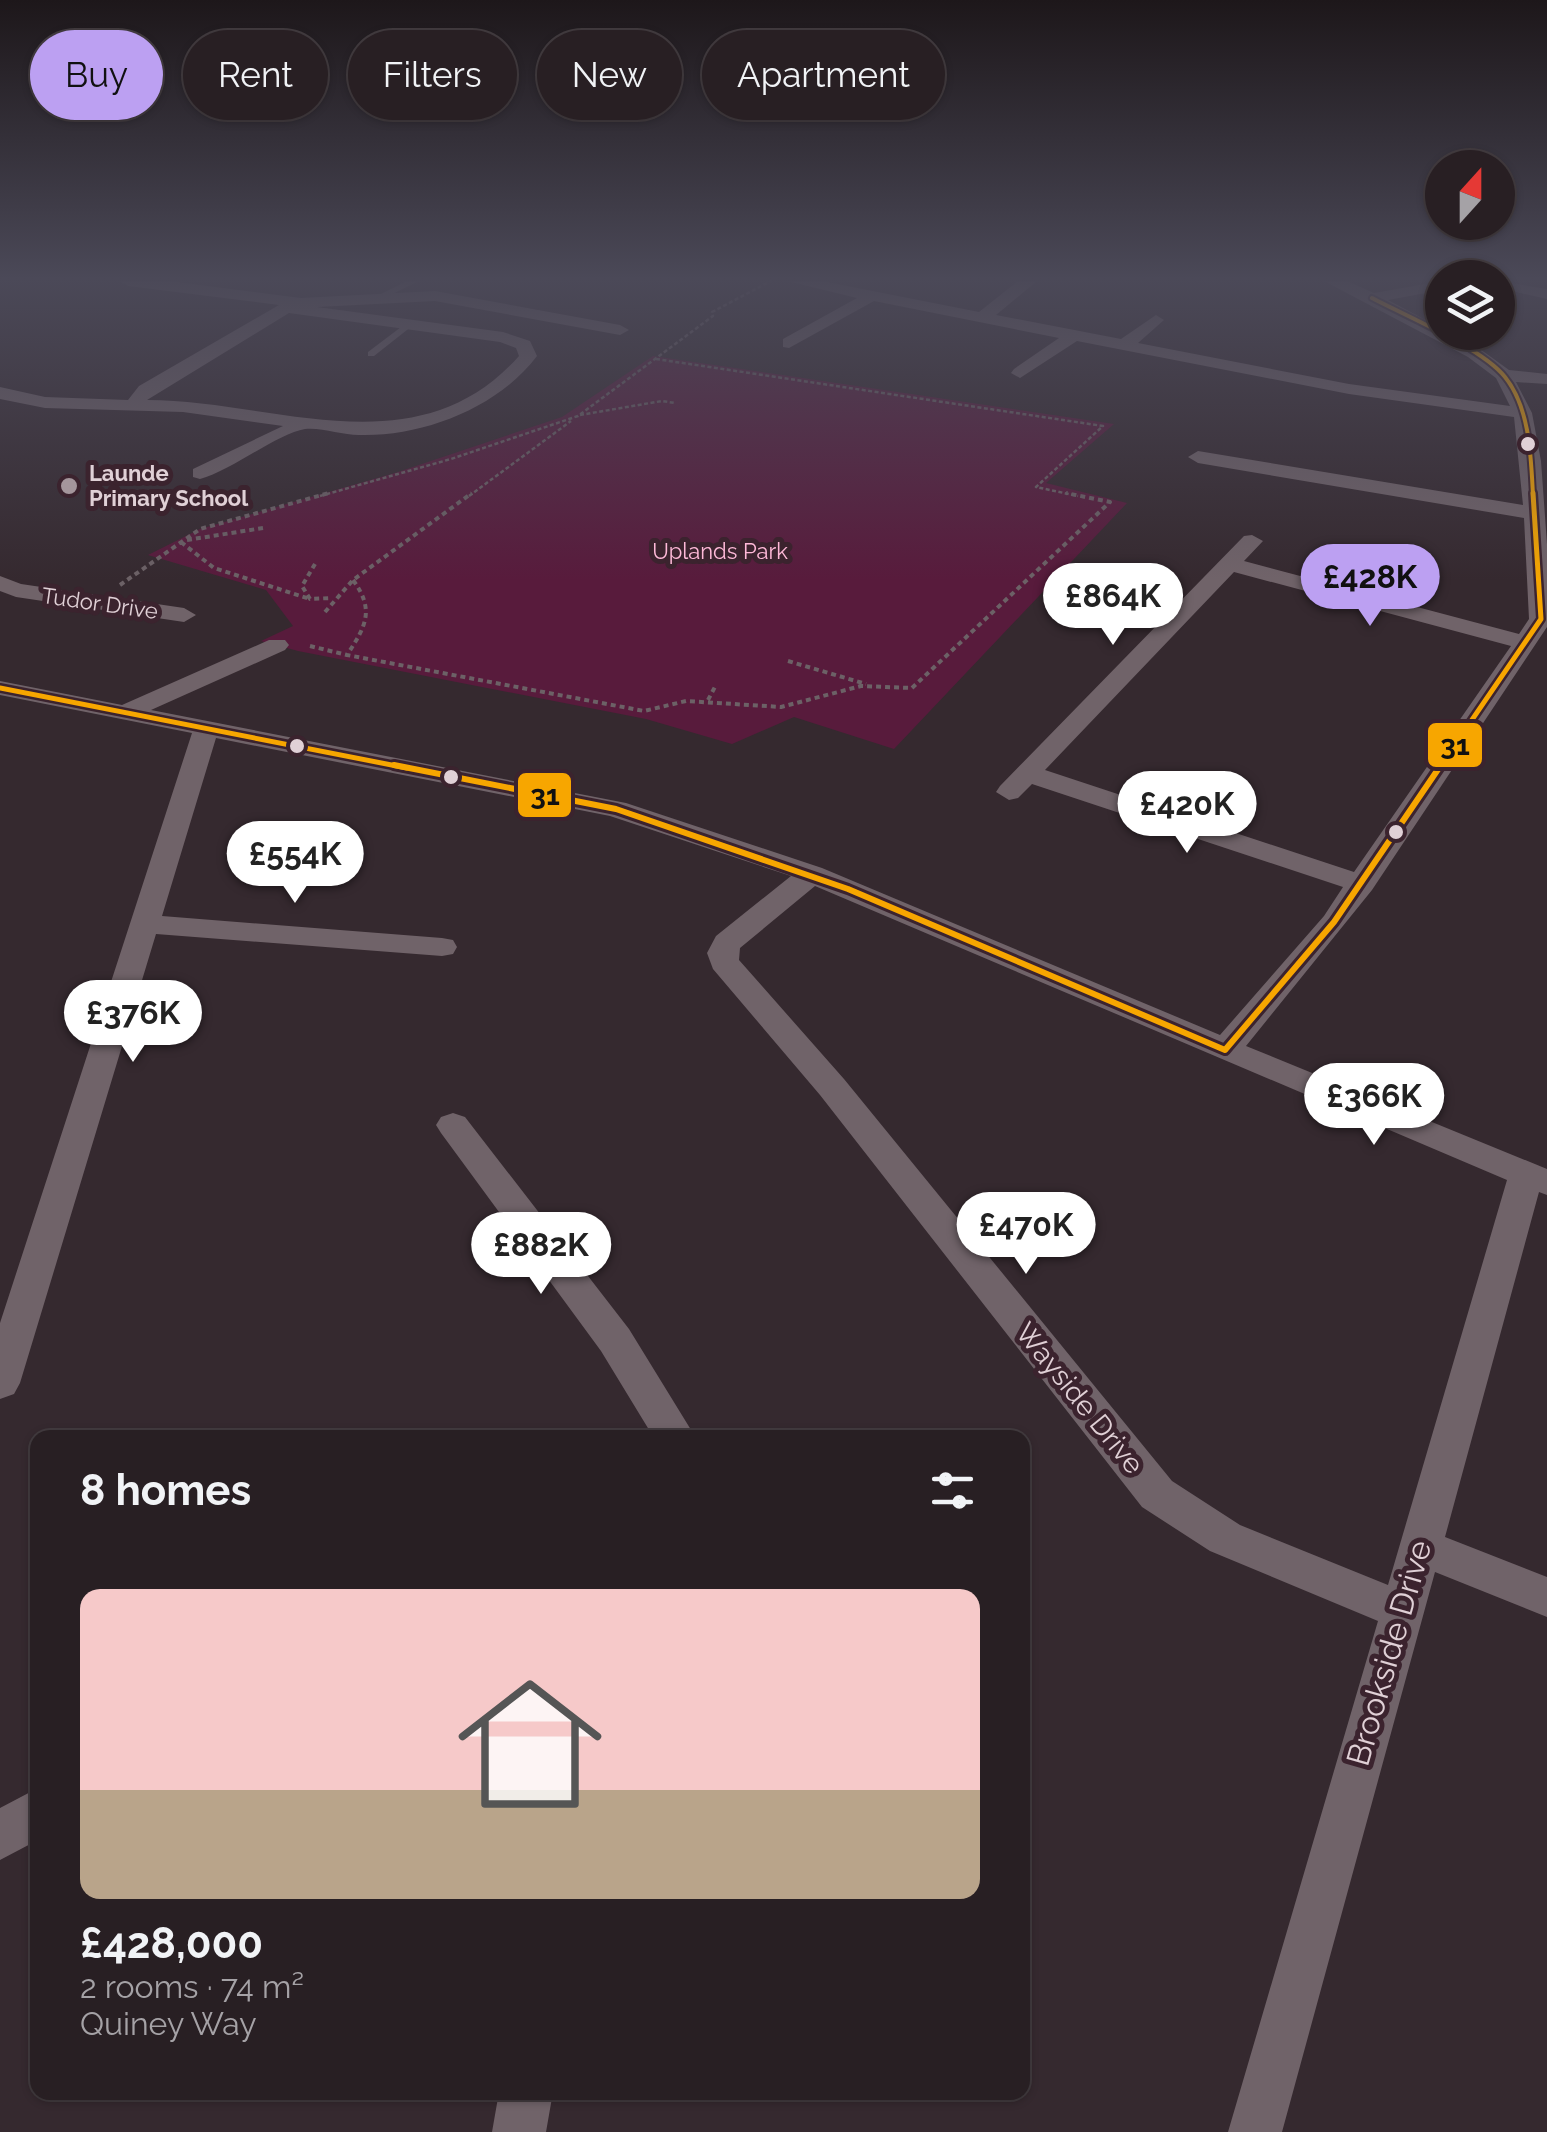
<!DOCTYPE html>
<html lang="en">
<head>
<meta charset="utf-8">
<style>
	body { margin:0; font-family:Raleway,sans-serif; background:#30272b; color:#f1f3f6; height:100vh; display:flex; flex-direction:column; font-size:38px; white-space:nowrap }
	* { box-sizing:border-box; margin:0 }
	p { font-size:32px; color:#a5a2a6 }
	.icon { flex:none; width:55px; height:55px; fill:none; stroke:currentColor; stroke-width:2; stroke-linecap:round; stroke-linejoin:round }
	.map { position:relative; flex:1; overflow:hidden }
	.details { position:absolute; left:30px; top:1430px; width:1000px; height:670px; display:flex; flex-direction:column; background:#281f23; border-radius:20px; box-shadow:0 2px 8px #0004,0 0 0 2px #443d41 }
	.details>* { flex:none }
	.banner { position:absolute; left:30px; top:30px; width:1000px; height:90px; display:flex; gap:20px }
	.needle { width:65px; rotate:21deg }
	.buttons { position:absolute; left:1425px; top:150px; display:grid; gap:20px }
	.buttons a { display:grid; place-items:center; width:90px; height:90px; border-radius:50%; background:#281f23; box-shadow:0 2px 8px #0004,0 0 0 2px #443d41; font-size:50px }
	.price { position:absolute; translate:-50% -85px; padding:0 22px; border-radius:35px; background:#fff; color:#222; font-size:32px; line-height:65px; filter:drop-shadow(0 2px 5px #0008) }
	.price::after { content:''; position:absolute; left:50%; top:60px; width:30px; height:22px; margin-left:-15px; background:inherit; clip-path:polygon(0 0,100% 0,50% 100%) }
	.price.current { background:#bca0f2; color:#111 }
	ul { padding:0; list-style:none }
	li { display:grid; align-content:center; gap:20px; height:530px; padding:0 50px }
	li span { display:grid; place-items:center; height:310px; border-radius:20px; color:#555 }
	li>.icon { margin-inline-start:auto }
	span .icon { width:180px; height:180px; fill:#fffc; stroke-width:1 }
	li b { font-size:42px }
	h2 { display:flex; justify-content:space-between; align-items:center; height:120px; padding:0 50px; font-size:42px }
	.pill { padding:0 35px; border-radius:45px; background:#281f23; box-shadow:0 2px 8px #0004,0 0 0 2px #443d41; font-size:35px; line-height:90px }
	.pill.current { background:#bca0f2; color:#111 }
	.map>svg:first-child { display:block }
</style>
</head>
<body>
<div class="map">
<svg width="1547" height="2132" viewBox="0 0 1547 2132">
	<rect width="100%" height="100%" fill="#35292f"/>
	<path fill="#581b3c" d="M653 356 1114 424 1046 483 1127 503 894 749 794 717 732 744 646 719 298 651 261 641 293 626 266 590 148 555 200 529 395 473 562 417Z"/>
	<g fill="none" stroke-linecap="round" stroke-linejoin="round">
		<path stroke="#6c6166" stroke-width="2.5" stroke-dasharray="4 2.5" stroke-linecap="butt" d="M656 359 1103 426 1036 487 1078 496
			M580 415 662 401 675 403
			M320 496 451 459 578 416 713 316 712 312 771 281
			M469 496 571 421"/>
		<path stroke="#6c6166" stroke-width="4" stroke-dasharray="5 4" stroke-linecap="butt" d="M187 540 263 528
			M181 542 214 568 310 599
			M315 564 302 586 310 599 331 598
			M353 580C375 610 366 626 347 655L644 711 686 701 781 707 861 686 912 688 1110 502 1066 493
			M120 585 200 529 329 493
			M325 612 353 580 472 493
			M310 646 347 655
			M788 661 866 684
			M708 700 716 685"/>
		<path fill="#706369" fill-rule="evenodd" d="M407 281H419L378 301 371 299Z
			M409 321 412 322V326L374 356H368V352Z"/>
		<path fill="#706369" fill-rule="evenodd" d="M120 281H169L301 298 435 291 620 325 629 330 620 335 435 301 317 307 503 332 530 341 537 356C498 408 422 437 359 435 342 435 321 427 305 429 278 433 231 471 200 479L193 477V469L283 426 183 412 45 408 0 399V387L45 397 128 400 139 386 279 305 128 286ZM289 313 500 342 516 348 519 356C417 471 275 400 147 400Z
			M787 281H822L979 312 1018 281H1037L996 315 1121 339 1156 315 1164 320 1138 343 1349 384 1510 406 1496 378 1468 357 1324 281H1347L1374 293 1442 281V290L1388 300 1480 349 1509 370 1547 374V384L1516 382 1532 413 1541 461 1547 544V627L1372 890 1246 1046 1547 1169V1195L1539 1192 1445 1537 1547 1577V1617L1435 1572 1282 2132H1228L1378 1621 1210 1551 1142 1507 820 1095 713 969 707 953 716 936 791 876 610 816 216 738 162 916 442 938 453 940 457 947 453 954 442 956 156 934 20 1383 14 1394 0 1399V1323L192 733 0 695V681L122 705 269 640H285L289 645 285 650 151 710 626 803 822 868 1220 1035 1324 916 1343 887 1032 784 1018 798 1009 800 996 792 1000 786 1244 536 1252 535 1263 541 1244 561 1519 634 1529 619 1524 518 1198 463 1188 457 1198 451 1523 505 1514 417 1349 394 1077 341 1020 378 1011 373 1014 369 1059 338 874 301 789 348 783 347V339L857 298ZM1234 572 1511 646 1354 872 1045 770ZM815 886 1507 1180 1388 1585 1240 1525 1172 1481 844 1079 739 960 740 948Z
			M1498 281 1547 289V299L1498 288Z
			M0 576 21 584 184 608 196 615 184 622 16 597 0 591Z
			M453 1113 465 1117 629 1329 696 1438H654L601 1351 441 1133 436 1125 441 1117Z
			M38 1788V1840L0 1860V1808Z
			M499 2092H553L546 2132H492Z"/>
		<g stroke="#3b232e" stroke-width="8">
			<path id="bus-1-far2" d="M1372 298C1406 316 1482 348 1505 377 1530 408 1531 457 1533 496"/>
		</g>
		<g stroke="#3b232e" stroke-width="10">
			<path id="bus-1-far1" d="M0 688 407 768
				M1439 768 1541 619 1533 493"/>
		</g>
		<g stroke="#3b232e" stroke-width="12">
			<path id="bus-1" d="M394 765 616 809 848 889 1225 1050 1334 922 1441 765"/>
		</g>
		<use href="#bus-1-far2" stroke="#f7a600" stroke-width="4"/>
		<use href="#bus-1-far1" stroke="#f7a600" stroke-width="5"/>
		<use href="#bus-1" stroke="#f7a600" stroke-width="6"/>
	</g>
	<linearGradient id="sky" x2="0" y2="1"><stop stop-color="#1d171a"/><stop offset="0.48" stop-color="#4b4958"/><stop offset="1" stop-color="#4b4958" stop-opacity="0"/></linearGradient>
	<rect width="1547" height="580" fill="url(#sky)"/>
	<g fill="#e0d0d6" stroke="#3b232e" stroke-width="4">
		<circle cx="1528" cy="444" r="9"/>
		<circle cx="297" cy="746" r="9"/>
		<circle cx="451" cy="777" r="9"/>
		<circle cx="1396" cy="832" r="9"/>
	</g>
	<circle fill="#a4969c" stroke="#3b232e" stroke-width="4" cx="69" cy="486" r="10"/>
	<g text-anchor="middle" stroke-width="10" stroke-linejoin="round" paint-order="stroke">
		<g font-size="22" font-weight="bold" fill="#e0d0d6" stroke="#3b232e" text-anchor="start">
			<text x="89" y="481">Launde<tspan x="89" dy="25">Primary School</tspan></text>
		</g>
		<g font-size="22" fill="#feb9d8" stroke="#3b232e">
			<text x="720" y="559">Uplands Park</text>
		</g>
		<g font-size="22" fill="#e0d0d6" stroke="#3b232e">
			<text transform="translate(100 603) rotate(8)" y="8">Tudor Drive</text>
		</g>
		<g font-size="28" fill="#e0d0d6" stroke="#3b232e">
			<text transform="translate(1080 1398) rotate(51)" y="10">Wayside Drive</text>
		</g>
		<g font-size="32" fill="#e0d0d6" stroke="#3b232e">
			<text transform="translate(1389 1653) rotate(-74)" y="11">Brookside Drive</text>
		</g>
	</g>
	<g stroke="#3b232e" stroke-width="4">
		<rect x="1426" y="721" width="58" height="48" rx="10" fill="#f7a600"/>
		<rect x="516" y="771" width="57" height="48" rx="10" fill="#f7a600"/>
	</g>
	<g font-size="28" text-anchor="middle" font-weight="bold" fill="#111">
		<text x="1455" y="755">31</text>
		<text x="545" y="805">31</text>
	</g>
</svg>
<div class="buttons">
<a><svg class="needle" viewBox="-14 -14 28 28"><path d="M0-13l5 13h-10z" fill="#e53935"/><path d="M0 13l5-13h-10z" fill="#a5a2a6"/></svg></a>
<a><svg class="icon" aria-label="layers" viewBox="0 0 24 24"><path d="M12 4l9 5-9 5-9-5zM3 14l9 5 9-5"/></svg></a>
</div>
<b class="price current" style="left:1370px;top:629px">£428K</b>
<b class="price" style="left:1113px;top:648px">£864K</b>
<b class="price" style="left:1187px;top:856px">£420K</b>
<b class="price" style="left:295px;top:906px">£554K</b>
<b class="price" style="left:133px;top:1065px">£376K</b>
<b class="price" style="left:1374px;top:1148px">£366K</b>
<b class="price" style="left:1026px;top:1277px">£470K</b>
<b class="price" style="left:541px;top:1297px">£882K</b>
<div class="banner">
<a class="pill current">Buy</a>
<a class="pill">Rent</a>
<a class="pill">Filters</a>
<a class="pill">New</a>
<a class="pill">Apartment</a>
</div>
<section class="details">
<h2>8 homes<svg class="icon" aria-label="filters" viewBox="0 0 24 24"><path d="M4 7h16M4 17h16"/><circle cx="9" cy="7" r="2"/><circle cx="15" cy="17" r="2"/></svg></h2>
<ul>
<li><span style="background:linear-gradient(#f6c9c9 65%,#b9a48a 0)"><svg class="icon" aria-label="home" viewBox="0 0 24 24"><path d="M3 11l9-7 9 7M6 9v11h12V9"/></svg></span><div><b>£428,000</b><p>2 rooms · 74 m²</p><p>Quiney Way</p></div></li>
</ul>
</section>
</div>
</body>
</html>
